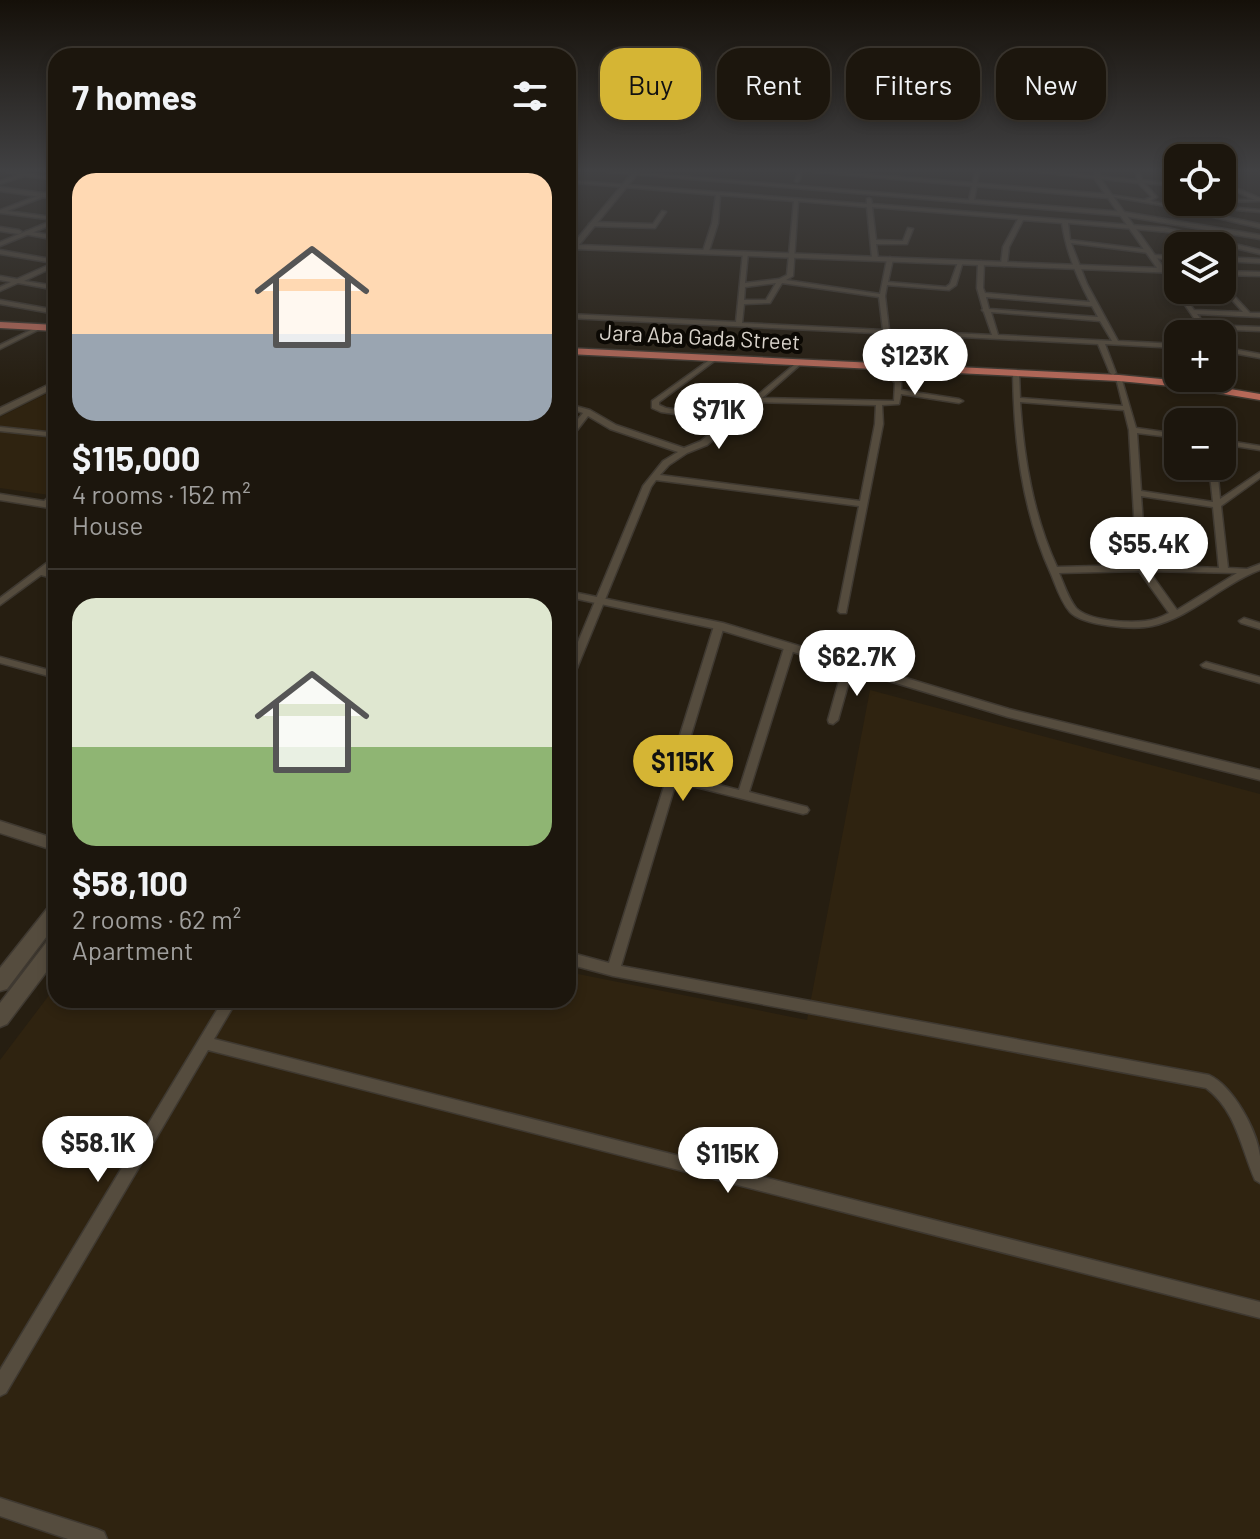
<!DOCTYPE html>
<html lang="en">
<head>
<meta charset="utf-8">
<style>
	body { margin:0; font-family:Barlow,sans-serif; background:#29231b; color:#f1f3f6; height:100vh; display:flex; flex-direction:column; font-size:30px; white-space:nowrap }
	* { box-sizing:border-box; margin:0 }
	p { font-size:26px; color:#a09f9d }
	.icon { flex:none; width:44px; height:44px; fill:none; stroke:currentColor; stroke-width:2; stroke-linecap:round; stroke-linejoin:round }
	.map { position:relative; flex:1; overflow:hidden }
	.side { position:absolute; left:48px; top:48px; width:528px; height:960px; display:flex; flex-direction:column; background:#1c160d; border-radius:24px; box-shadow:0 4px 12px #0003,0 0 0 2px #3a352e }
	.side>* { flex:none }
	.banner { position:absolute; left:600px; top:48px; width:540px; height:72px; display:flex; gap:16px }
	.tools { position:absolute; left:1164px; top:144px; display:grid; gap:16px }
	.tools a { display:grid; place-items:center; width:72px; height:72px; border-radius:16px; background:#1c160d; box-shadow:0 4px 12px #0003,0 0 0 2px #3a352e; font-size:40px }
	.price { position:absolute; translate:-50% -68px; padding:0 18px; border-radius:28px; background:#fff; color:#222; font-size:26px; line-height:52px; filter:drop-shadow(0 2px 4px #0008) }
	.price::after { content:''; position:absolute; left:50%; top:48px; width:24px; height:18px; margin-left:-12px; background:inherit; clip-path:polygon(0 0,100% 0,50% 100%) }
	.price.active { background:#d5b534; color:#111 }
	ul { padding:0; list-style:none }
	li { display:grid; align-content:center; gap:16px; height:424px; padding:0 24px }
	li+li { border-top:2px solid #3a352e }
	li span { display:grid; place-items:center; height:248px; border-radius:24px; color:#555 }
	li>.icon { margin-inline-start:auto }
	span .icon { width:144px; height:144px; fill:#fffc; stroke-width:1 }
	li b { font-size:34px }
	h2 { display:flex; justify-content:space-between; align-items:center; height:96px; padding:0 24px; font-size:34px }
	.tag { padding:0 28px; border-radius:24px; background:#1c160d; box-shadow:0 4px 12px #0003,0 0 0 2px #3a352e; font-size:28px; line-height:72px }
	.tag.active { background:#d5b534; color:#111 }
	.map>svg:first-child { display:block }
</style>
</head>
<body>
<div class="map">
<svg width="1260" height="1539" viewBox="0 0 1260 1539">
	<rect width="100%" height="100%" fill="#261e11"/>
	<path fill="#2f2310" d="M56 389V496L0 488V417Z
		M870 690 1260 794V1539H0V1060L56 986V1000H568V972L807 1020Z"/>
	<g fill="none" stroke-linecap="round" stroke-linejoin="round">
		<g stroke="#3f3931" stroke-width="3">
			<path id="minor" d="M6 172H20L56 178V180L24 176 0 184V181L18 175Z
				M608 172H631L969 200 975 172H979L974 200 1124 212 1260 235V239L1124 216Z
				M798 172H802L799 181 797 182 795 181Z
				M1038 172H1058L1137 180 1136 172H1140L1142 180 1178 184V186L1144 183 1157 197 1150 201 1260 224V228L1171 207 1109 196 1111 195 1144 200 1152 197 1138 183Z
				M577 181 867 204V199L869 198 871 199 872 204 1168 228 1260 250V254L1168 232 1068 223 1070 240 1151 250 1149 253 1071 243 1087 284 1118 341 1178 344V348L1105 344 1116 373 1113 375 1110 373 1098 344 962 337 965 367 962 369 959 367 956 337 568 318V314L736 322 743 252 748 253 745 283 779 279 787 275 794 201 720 195 718 223 709 251 706 253 703 251 712 223 716 195 577 183 568 185V183ZM798 201 867 207 872 258 875 260 878 258 876 244H907L913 229 908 228 903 241 876 240 872 207 1018 219 1003 247 1001 264 1004 266 1007 264 1009 247 1023 220 1062 223C1066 251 1076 276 1090 302L985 293 983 288 984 263 981 261 978 263 977 288 983 309 982 310 984 312 992 335 889 330 885 296 887 285 949 290 956 285 963 261 958 262 950 284 946 287 888 282 893 259 890 257 887 259 880 294 786 280 793 276ZM776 283 766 300H744L745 287ZM782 283 879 297 883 330 742 323 744 304 770 303ZM986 297 1092 306 1098 317 989 309ZM991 312 1100 321 1112 341 998 335Z
				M1222 187 1238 189 1260 198V201L1220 202H1222V200H1255L1235 191 1222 189Z
				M56 189V192L7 211 52 217 54 220 0 213V210Z
				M1239 208 1260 210V212L1237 210Z
				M662 211 666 212 655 228 592 226 589 224 592 222 653 224Z
				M0 227 19 230 22 232 19 234 0 231Z
				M26 231 56 236V240L24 234Z
				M0 250 56 260V266L24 281 56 286V290L18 283 0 291V287L11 282 0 280V276L17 279 53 263 0 254Z
				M1153 255 1178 256V260L1151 258Z
				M1222 257 1260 259V263L1222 261Z
				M1160 269H1164L1194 310 1243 312 1222 289V283L1250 313H1260V317L1197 314 1205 325 1260 327V331L1208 329 1211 334H1205Z
				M39 326 44 327 0 349V345Z
				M1222 347 1260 354V358L1222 351Z
				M715 356 717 357V359L659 402V405L666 408 730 418 800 360 802 361V363L762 398 894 401 895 383 881 366 884 364 901 383V390L959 399 963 401 959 403 901 394 899 404 882 405 883 424 846 613H840L838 611 859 506 656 480 651 487 573 678 568 681V666L643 486 663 461 678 452 610 429 588 416 571 438H568V431L583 413 568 408V404L590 410 616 425 684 448 701 441 725 421 661 412 652 408V401ZM757 402 876 405 875 424 860 501 660 475 669 465 687 453 707 445Z
				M1016 371 1019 373 1020 398 1123 406 1116 378 1121 377 1136 428 1178 434V438L1137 433 1141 491 1213 502 1209 466H1217L1220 499 1260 472V478L1221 506 1228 568 1247 569 1260 564V570C1222 584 1192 617 1152 626 1134 630 1083 626 1070 612 1061 602 1056 586 1051 574 1022 510 1014 442 1013 373ZM1020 402 1124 410 1129 430 1137 565 1057 567C1033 515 1024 459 1020 402ZM1141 496 1213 507 1219 568 1146 565ZM1139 571 1169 613C1162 617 1153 620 1145 621 1128 623 1088 621 1076 608 1068 598 1064 584 1059 573ZM1149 571 1237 573 1177 610Z
				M1179 411 1186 413 1187 422H1179Z
				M0 427 56 433V437L0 431Z
				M1222 440 1260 446V450L1222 444Z
				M53 493H56V499L49 506H43V502Z
				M56 556V563L46 571 56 573V579L41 575 0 605V598Z
				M1244 618 1260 623V629L1241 623 1239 621Z
				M719 623 724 626 679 775 739 790 784 648 786 646H792L794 648 749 792 803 806 807 807 809 810 807 813 803 814 676 782 621 966 1209 1075C1233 1086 1257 1130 1260 1156 1260 1165 1260 1174 1260 1183L1255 1180C1241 1148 1236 1110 1206 1088L613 976 568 964V952L609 963 714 626Z
				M0 657 56 672V678L0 663Z
				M1206 662 1260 677V683L1203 667 1201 665Z
				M848 664 853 667 838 720 833 724 829 723 828 720 843 667Z
				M223 1000H237L214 1039 1260 1302V1318L208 1050 6 1393 0 1396V1370Z
				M0 1498 97 1529 104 1532 107 1539H68L0 1516Z"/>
		</g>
		<g stroke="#3f3931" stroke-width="3">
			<path id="tertiary" d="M633 172H639L579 245 1157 268 1108 198 814 172H843L1105 194 1094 178V172H1100V178L1164 268 1178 269V273L576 249 573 252H569L568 245H572Z
				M0 187 56 195V199L0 191Z
				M56 219V223L0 246V242Z
				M1222 271 1260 272V276L1222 275Z
				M0 300 56 310V314L0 304Z
				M56 381V387L0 415V408Z
				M0 494 56 503V509L0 500Z
				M568 591 723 623 1009 709 1260 770V780L1008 717 717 629 568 597Z
				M0 821 56 839V851L0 833Z"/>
		</g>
		<g stroke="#3f3931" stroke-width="3">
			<path id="secondary" d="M56 903V924L7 989 0 991V968L50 905Z
				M56 937V959L7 1024 0 1027V1003L49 939Z"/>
		</g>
		<g stroke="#3f3931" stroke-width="3">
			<path id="primary" d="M0 322 56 325V331L0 328Z
				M568 348 1119 375 1182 381 1260 394V400L1182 387 1119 381 568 354Z"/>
		</g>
		<use href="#minor" fill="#554c3e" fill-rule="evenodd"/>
		<use href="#tertiary" fill="#554c3e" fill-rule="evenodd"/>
		<use href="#secondary" fill="#554c3e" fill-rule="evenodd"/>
		<use href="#primary" fill="#b66959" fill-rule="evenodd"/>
	</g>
	<linearGradient id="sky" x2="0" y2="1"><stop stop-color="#151009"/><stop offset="0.44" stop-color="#414143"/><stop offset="1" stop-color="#414143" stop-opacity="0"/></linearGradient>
	<rect width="1260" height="388" fill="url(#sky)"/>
	<g text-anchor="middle" stroke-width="8" stroke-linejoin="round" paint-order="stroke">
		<g font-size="22" fill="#d9d3cb" stroke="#0c0904">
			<text transform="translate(700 337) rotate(3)" y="8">Jara Aba Gada Street</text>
		</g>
	</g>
</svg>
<div class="tools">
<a><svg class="icon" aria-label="locate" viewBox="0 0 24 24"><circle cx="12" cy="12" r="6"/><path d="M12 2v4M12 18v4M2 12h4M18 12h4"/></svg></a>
<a><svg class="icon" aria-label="layers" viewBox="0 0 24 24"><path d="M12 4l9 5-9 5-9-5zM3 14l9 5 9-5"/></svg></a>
<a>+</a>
<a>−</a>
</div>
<b class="price" style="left:915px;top:397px">$123K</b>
<b class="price" style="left:719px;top:451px">$71K</b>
<b class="price" style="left:1149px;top:585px">$55.4K</b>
<b class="price" style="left:857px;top:698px">$62.7K</b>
<b class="price active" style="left:683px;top:803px">$115K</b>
<b class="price" style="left:98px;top:1184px">$58.1K</b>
<b class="price" style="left:728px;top:1195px">$115K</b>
<div class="banner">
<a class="tag active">Buy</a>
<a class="tag">Rent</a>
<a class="tag">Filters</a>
<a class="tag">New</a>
</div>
<section class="side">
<h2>7 homes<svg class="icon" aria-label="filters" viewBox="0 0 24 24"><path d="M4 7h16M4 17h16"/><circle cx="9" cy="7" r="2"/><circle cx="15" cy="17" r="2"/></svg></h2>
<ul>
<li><span style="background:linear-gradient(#ffd9b3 65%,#9aa5b1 0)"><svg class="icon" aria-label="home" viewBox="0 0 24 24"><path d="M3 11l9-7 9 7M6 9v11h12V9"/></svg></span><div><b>$115,000</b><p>4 rooms · 152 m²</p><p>House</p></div></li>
<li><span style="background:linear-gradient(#dfe7d0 60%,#8fb573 0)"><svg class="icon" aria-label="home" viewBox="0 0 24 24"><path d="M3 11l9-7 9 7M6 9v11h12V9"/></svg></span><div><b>$58,100</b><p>2 rooms · 62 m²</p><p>Apartment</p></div></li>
</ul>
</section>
</div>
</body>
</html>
